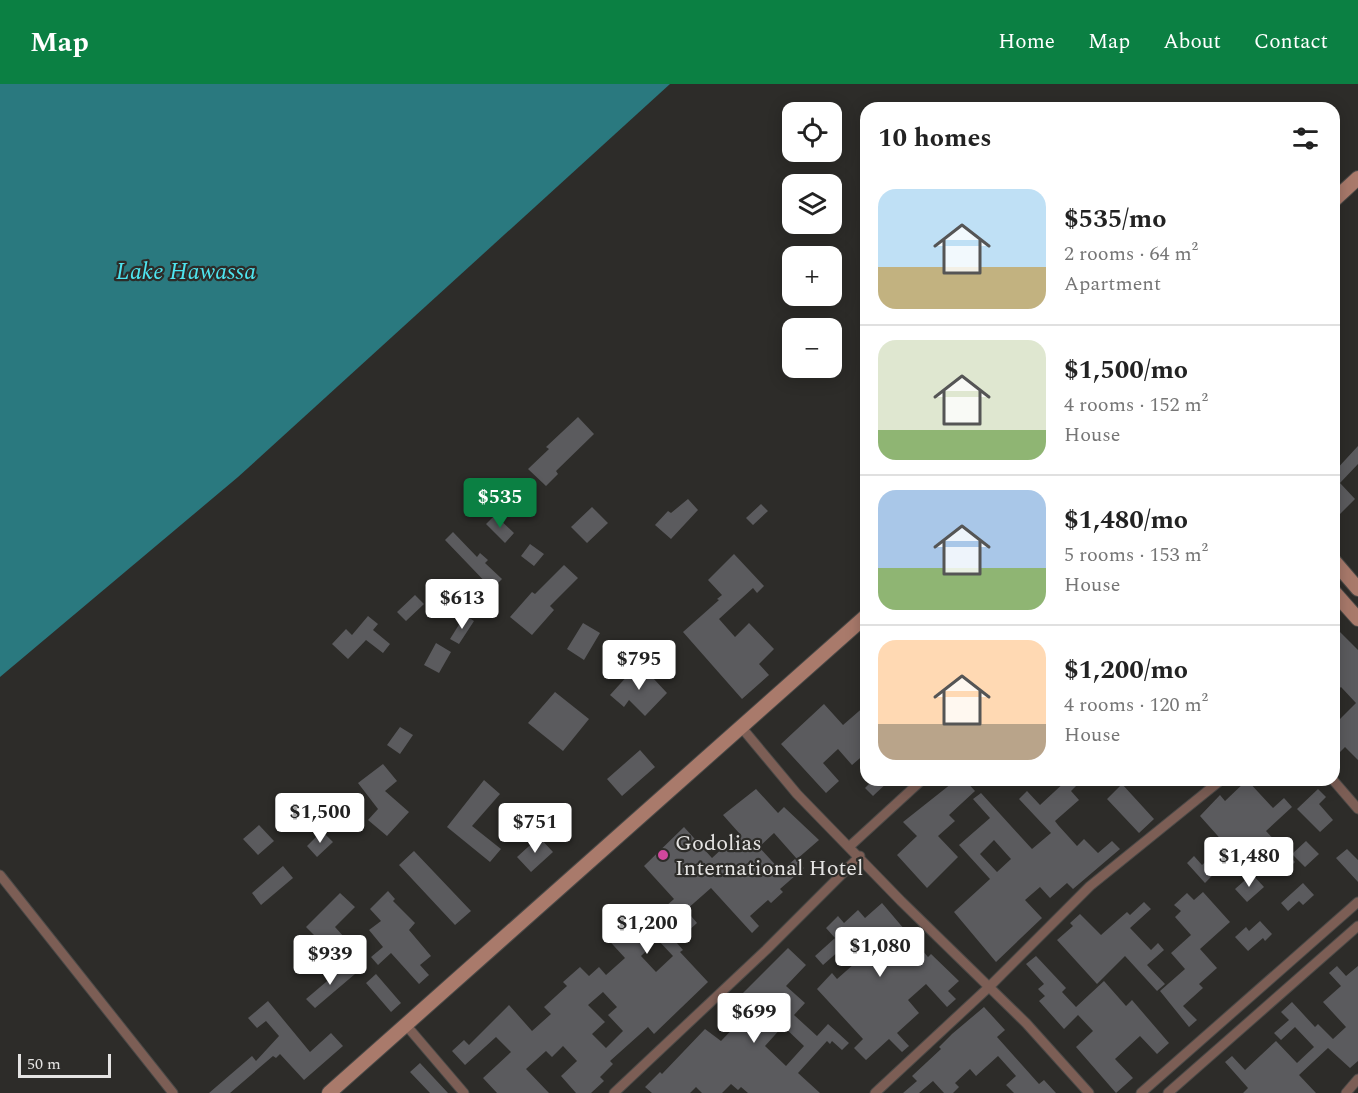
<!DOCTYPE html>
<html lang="en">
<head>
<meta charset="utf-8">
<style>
	body { margin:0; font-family:Spectral,serif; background:#f2f2f2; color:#222; height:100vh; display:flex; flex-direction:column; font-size:22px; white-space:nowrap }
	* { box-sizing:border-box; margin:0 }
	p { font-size:20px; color:#767676 }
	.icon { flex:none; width:33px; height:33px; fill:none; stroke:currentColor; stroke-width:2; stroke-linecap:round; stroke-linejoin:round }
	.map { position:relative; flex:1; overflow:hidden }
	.side { position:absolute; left:860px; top:18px; width:480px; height:684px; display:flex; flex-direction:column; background:#fff; border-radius:18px; box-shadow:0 3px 15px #0003 }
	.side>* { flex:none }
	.fabs { position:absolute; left:782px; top:18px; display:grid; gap:12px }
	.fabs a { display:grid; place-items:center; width:60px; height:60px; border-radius:12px; background:#fff; box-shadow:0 3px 15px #0003; font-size:30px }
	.scale { position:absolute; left:18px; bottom:15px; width:93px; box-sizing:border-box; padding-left:6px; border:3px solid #e5e4e3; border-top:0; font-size:16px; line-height:21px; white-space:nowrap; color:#e5e4e3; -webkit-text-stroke:4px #2d2c29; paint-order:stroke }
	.price { position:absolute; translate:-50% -51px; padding:0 14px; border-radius:6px; background:#fff; color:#222; font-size:20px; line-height:39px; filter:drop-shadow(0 2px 3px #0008) }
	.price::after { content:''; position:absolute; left:50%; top:36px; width:18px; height:14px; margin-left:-9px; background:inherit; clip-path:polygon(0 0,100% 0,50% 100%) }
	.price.on { background:#0b8043; color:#fff }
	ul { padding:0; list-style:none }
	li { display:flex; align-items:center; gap:18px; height:150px; padding:0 18px }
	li+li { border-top:2px solid #e0e0e0 }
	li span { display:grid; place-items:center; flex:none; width:168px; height:120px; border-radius:18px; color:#555 }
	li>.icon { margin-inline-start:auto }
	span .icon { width:72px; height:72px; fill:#fffc; stroke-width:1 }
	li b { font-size:26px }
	h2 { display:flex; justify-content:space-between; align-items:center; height:72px; padding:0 18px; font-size:26px }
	header { display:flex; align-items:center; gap:36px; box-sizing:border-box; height:84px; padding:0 30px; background:#0b8043; color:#fff }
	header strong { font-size:28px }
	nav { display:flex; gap:33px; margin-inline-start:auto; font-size:21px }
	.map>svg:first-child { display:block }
</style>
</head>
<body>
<header>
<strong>Map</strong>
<nav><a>Home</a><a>Map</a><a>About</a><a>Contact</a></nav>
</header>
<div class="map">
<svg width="1358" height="1009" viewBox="0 0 1358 1009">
	<rect width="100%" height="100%" fill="#2d2c29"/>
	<path fill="#2a797f" d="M0 0H670L238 393 0 593Z"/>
	<path fill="#5b5b5e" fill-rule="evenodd" d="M578 333 594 350 556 387 558 390 546 402 528 385 549 365 546 363Z
		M1358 362V380L1340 399 1355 415 1334 436V388Z
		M688 415 698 426 671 455 655 441 668 427 671 429Z
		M761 420 768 427 753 441 746 434Z
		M592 423 608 439 587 459 571 443Z
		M495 431 514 449 505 459 486 440Z
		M453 448 477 473 480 469 488 476 485 479 502 495 492 505 445 456Z
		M530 460 544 470 534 482 521 472Z
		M734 470 764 502 757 509 753 504 719 535 735 553 749 539 774 565 759 580 769 591 742 615 683 548 719 516 717 515 722 511 708 496Z
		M564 481 578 494 550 522 554 526 532 551 510 533 532 508 535 510Z
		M415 511 424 520 406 537 397 528Z
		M465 531 474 537 459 560 450 555Z
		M368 532 378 540 373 546 390 560 383 569 366 556 348 575 332 560 346 545 352 551Z
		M583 539 600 549 584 576 567 565Z
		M1334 542 1358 566V676L1345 663 1334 674V660L1340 654 1334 647V641L1356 619 1341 603 1334 609Z
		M436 559 451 568 439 589 424 581Z
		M639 579 667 609 645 632 629 616 624 623 610 611Z
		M555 608 589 635 563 667 528 639Z
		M824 620 843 641 866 621V669L852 681 838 665 823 679 839 697 826 709 781 660Z
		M400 643 413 651 400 670 387 661Z
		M640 666 655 683 622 712 607 695Z
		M383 680 397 697 385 707 409 728 387 752 368 736 378 725 358 699Z
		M484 696 500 710 472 742 501 765 490 778 447 743Z
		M873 696H890L873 712 865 704Z
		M956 696H965L975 707 949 731 955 737 938 752 958 773 927 804 897 771 917 752 903 738Z
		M1067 696H1082L1071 707 1079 716 1055 737 1058 741 1077 762 1084 755 1098 769 1112 757 1120 765 1073 805 1067 799 1050 814 1040 803 1025 816 1042 834 996 878 954 828 990 795 959 761 990 734 973 715 981 709 1032 765 1051 749 1019 715 1027 707 1040 721ZM994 756 1011 775 997 788 980 770Z
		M1247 696 1273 724 1284 714 1292 723 1266 747 1295 778 1288 785 1258 753 1249 762 1245 758 1205 799 1187 779 1194 772 1202 781 1225 760 1200 732 1220 711 1225 717Z
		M1122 700 1154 735 1139 749 1107 715Z
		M756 705 778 729 784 723 819 756 797 775 774 749 759 763 781 787 795 775 804 784 780 805 783 808 771 819 768 816 750 832 759 842 752 849 711 804 686 826 697 839 676 858 683 866 680 868 708 898 654 950 648 943 610 977 613 980 600 993 604 997 591 1009H576L561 992 577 977 563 962 552 973 546 967 526 985 549 1009H497L483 994 511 968 496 953 465 981 452 967 464 956 469 961 509 921 532 947 551 930 544 923 567 902 563 898 580 883 589 892 599 883 606 891 625 874 603 850 626 830 640 845 674 815 644 782 684 743 712 774 739 749 723 731ZM658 856 673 872 656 888 641 872ZM603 908 617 923 608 931 623 947 606 964 592 950 605 938 588 921Z
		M1318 705 1326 713 1319 720 1333 736 1320 748 1297 725Z
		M259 741 274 757 258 771 243 755Z
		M322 747 333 758 317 773 307 762Z
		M539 753 553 768 531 788 517 773Z
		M1306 757 1319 770 1305 783 1292 770Z
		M1347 765 1358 776V798L1336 774Z
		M414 767 471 827 455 841 399 781Z
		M283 782 293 794 261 821 252 809Z
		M1252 790 1264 803 1247 818 1235 805Z
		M1303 799 1314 811 1303 821 1299 817 1288 827 1281 819Z
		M388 807 395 815 393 817 415 839 409 846 431 872 420 881 429 891 419 900 391 869 378 881 371 873 383 863 369 846 381 837 370 825Z
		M1203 808 1230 838 1200 865 1217 884 1199 900 1203 904 1183 922 1197 936 1189 943 1160 907 1185 885 1171 869 1191 851 1175 833 1181 827 1174 821 1187 809 1194 816Z
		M340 809 355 823 335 843 354 864 340 876 330 864 305 886 297 877 320 857 306 843Z
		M1144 818 1151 825 1130 844 1151 866 1158 859 1164 866 1147 881 1165 900 1157 907 1125 872 1097 900 1057 856 1073 842 1070 839 1080 830 1101 851 1127 828 1130 831Z
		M882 819 928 873 931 870 959 897 948 907 956 915 947 923 926 900 908 916 919 929 897 949 909 962 902 968 889 955 866 976 854 964 863 955 817 905 832 889 837 895 854 880 840 866 823 881 815 872 835 854 826 844 838 832 844 839 858 826 865 834Z
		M1260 837 1272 850 1265 857 1263 854 1248 867 1235 853 1246 843 1249 847Z
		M788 864 806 881 786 902 805 919 794 931 817 952 828 940 849 959 842 966 832 957 830 960 827 957 798 989 820 1009H748L741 1003 738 1006 731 1000 722 1009H702L696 1003 690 1009H652L645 1003 660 988 662 990 705 945 721 957 745 932 732 920ZM783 942 804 962 786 982 765 962Z
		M1036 872 1066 904 1062 908 1076 923 1104 897 1126 922 1132 916 1169 959 1157 970 1140 952 1115 975 1133 994 1116 1009 1076 963 1093 947 1078 931 1064 945 1039 917 1045 912 1038 905 1044 900 1026 880Z
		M346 881 355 890 315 924 306 915Z
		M1337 882 1346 892 1358 882V977L1350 984 1328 964 1299 991 1316 1009H1243L1248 1004 1225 978 1232 972 1245 986 1276 957 1297 979 1314 963 1295 943 1281 956 1274 949 1289 936 1281 928 1292 918 1315 943 1318 940 1333 955 1346 943 1323 918 1341 902 1329 889Z
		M376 890 401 919 391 928 366 899Z
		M268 917 310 968 331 949 343 962 304 996 280 970 276 974 273 972 230 1009H209L252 972 256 977 279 952 266 937 257 944 248 934Z
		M984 923 1005 946 997 953 1039 1000 1044 996 1056 1009H1014L1006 1001 1016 992 998 972 976 992 970 985 955 999 959 1003 953 1009H944L933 997 919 1009H903L917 997 912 992 941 965 939 963 952 950Z
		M420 979 448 1009H430L410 988Z"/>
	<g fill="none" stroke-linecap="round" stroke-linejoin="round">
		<g stroke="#4a4947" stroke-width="11">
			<path id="street" d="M742 644 797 710 901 817 1026 939 1089 1009
				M1333 696 1358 725
				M850 762 922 696
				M0 791 173 1009
				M406 941 464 1009
				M614 1009 766 866 860 772
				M875 1009 989 903 1090 802 1221 696
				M1141 1009 1358 818
				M1168 1009 1358 842
				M1346 1009 1358 995"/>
		</g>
		<g stroke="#4a4947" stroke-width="16">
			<path id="secondary" d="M1334 116 1358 94
				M1334 477 1358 505
				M1334 508 1358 535
				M329 1009 866 532"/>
		</g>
		<use href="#street" stroke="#7c5e55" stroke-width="9"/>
		<use href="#secondary" stroke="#a97a6b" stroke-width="14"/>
	</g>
	<circle fill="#d1479c" stroke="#2d2c29" stroke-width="2" cx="663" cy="771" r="6"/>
	<g text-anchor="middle" stroke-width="4.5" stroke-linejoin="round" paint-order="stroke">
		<g font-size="22" fill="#e5e4e3" stroke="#2d2c29" text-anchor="start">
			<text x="675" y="766">Godolias<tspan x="675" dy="25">International Hotel</tspan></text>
		</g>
		<g font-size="24" font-style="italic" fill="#4ee4ef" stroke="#2d2c29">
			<text x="186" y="195">Lake Hawassa</text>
		</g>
	</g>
</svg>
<div class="fabs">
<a><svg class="icon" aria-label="locate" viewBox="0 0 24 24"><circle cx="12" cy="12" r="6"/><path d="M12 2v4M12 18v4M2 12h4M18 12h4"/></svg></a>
<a><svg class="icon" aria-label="layers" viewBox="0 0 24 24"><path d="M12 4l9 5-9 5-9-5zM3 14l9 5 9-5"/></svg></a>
<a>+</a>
<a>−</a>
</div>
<div class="scale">50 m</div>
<b class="price on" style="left:500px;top:445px">$535</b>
<b class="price" style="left:462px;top:546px">$613</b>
<b class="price" style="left:639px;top:607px">$795</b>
<b class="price" style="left:320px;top:760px">$1,500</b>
<b class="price" style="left:535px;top:770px">$751</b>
<b class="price" style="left:1249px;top:804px">$1,480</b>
<b class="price" style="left:647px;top:871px">$1,200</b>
<b class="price" style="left:880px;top:894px">$1,080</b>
<b class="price" style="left:330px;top:902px">$939</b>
<b class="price" style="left:754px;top:960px">$699</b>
<section class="side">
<h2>10 homes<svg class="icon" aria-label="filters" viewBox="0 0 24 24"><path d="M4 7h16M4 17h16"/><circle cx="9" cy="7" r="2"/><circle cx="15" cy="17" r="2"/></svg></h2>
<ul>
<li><span style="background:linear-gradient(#bfe0f5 65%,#c2b280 0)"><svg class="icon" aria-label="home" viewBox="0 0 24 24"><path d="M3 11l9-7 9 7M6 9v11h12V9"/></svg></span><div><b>$535/mo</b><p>2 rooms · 64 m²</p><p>Apartment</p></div></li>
<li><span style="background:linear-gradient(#dfe7d0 75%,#8fb573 0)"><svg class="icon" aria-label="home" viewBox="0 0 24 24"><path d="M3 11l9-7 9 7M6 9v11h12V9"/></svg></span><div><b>$1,500/mo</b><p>4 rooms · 152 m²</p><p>House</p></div></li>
<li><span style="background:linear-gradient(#a9c7e8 65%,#8fb573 0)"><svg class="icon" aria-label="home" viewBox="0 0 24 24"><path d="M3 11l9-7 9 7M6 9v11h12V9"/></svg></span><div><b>$1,480/mo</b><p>5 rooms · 153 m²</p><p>House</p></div></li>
<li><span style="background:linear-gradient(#ffd9b3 70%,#b9a48a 0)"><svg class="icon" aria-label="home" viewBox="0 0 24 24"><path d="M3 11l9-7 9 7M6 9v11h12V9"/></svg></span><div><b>$1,200/mo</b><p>4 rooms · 120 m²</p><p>House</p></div></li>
</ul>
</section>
</div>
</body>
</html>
